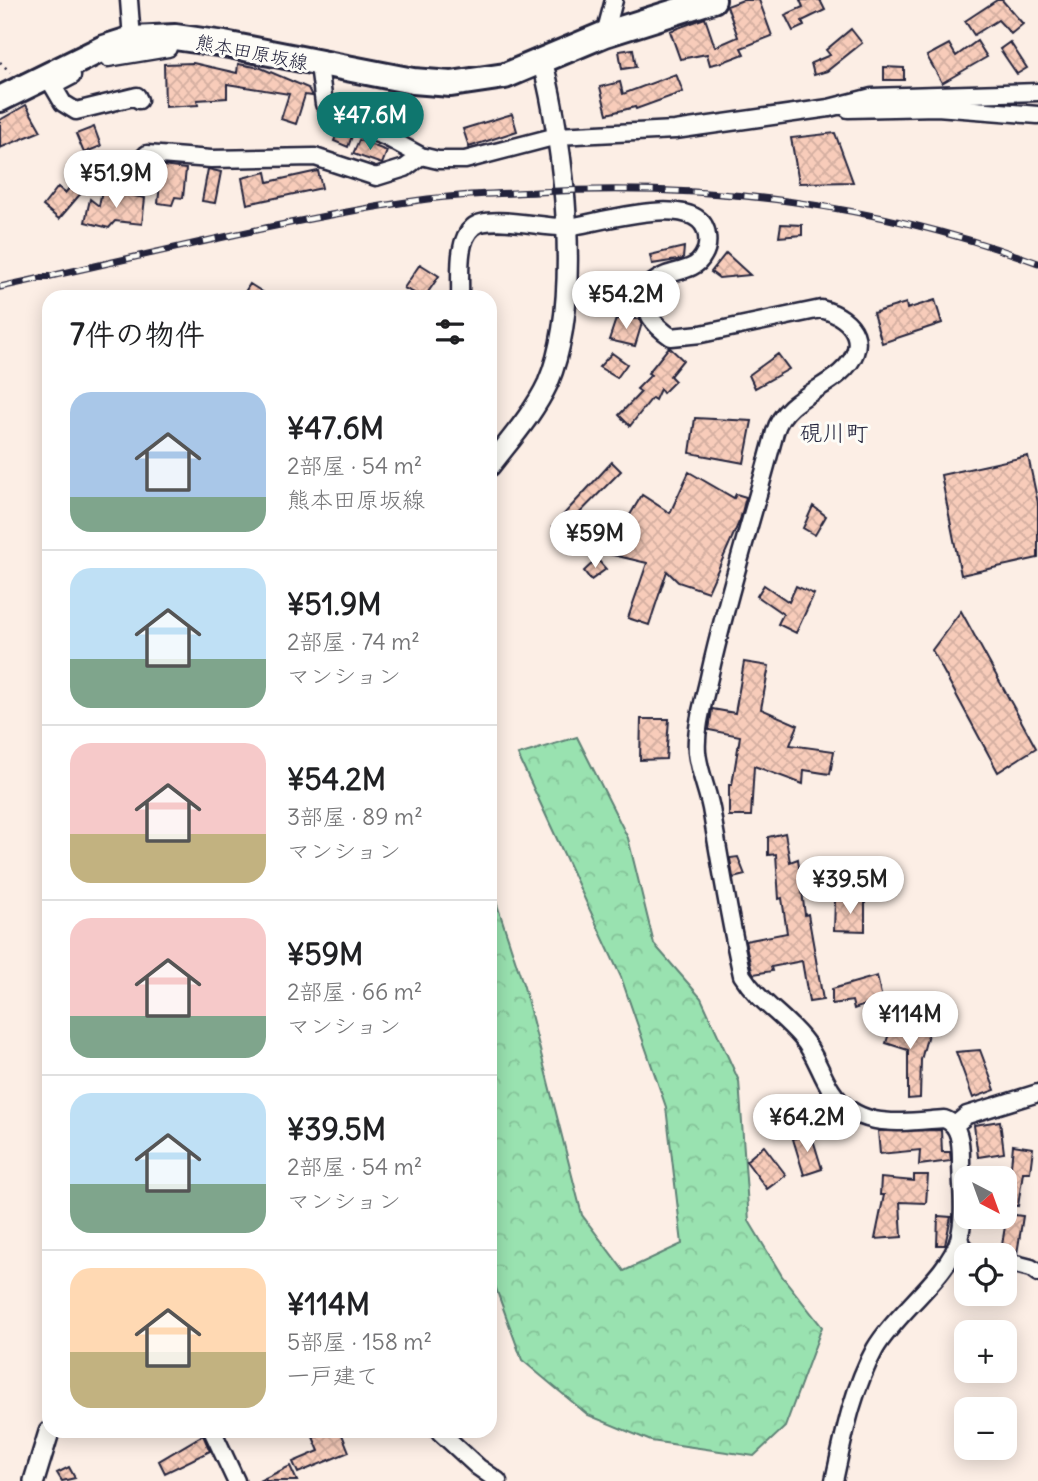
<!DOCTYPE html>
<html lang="ja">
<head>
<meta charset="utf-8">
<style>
	body { margin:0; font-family:Delius,"Klee One",sans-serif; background:#f6f6f6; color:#202124; height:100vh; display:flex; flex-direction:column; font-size:26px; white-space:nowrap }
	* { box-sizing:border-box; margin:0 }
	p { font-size:23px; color:#757577 }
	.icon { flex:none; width:38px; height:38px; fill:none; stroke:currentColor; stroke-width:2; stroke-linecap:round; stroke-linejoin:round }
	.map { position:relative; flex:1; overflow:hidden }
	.details { position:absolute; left:42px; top:290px; width:455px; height:1148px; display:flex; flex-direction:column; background:#fff; border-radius:21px; box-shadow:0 4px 18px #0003 }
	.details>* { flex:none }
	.needle { width:46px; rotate:139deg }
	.fabs { position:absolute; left:954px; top:1166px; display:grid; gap:14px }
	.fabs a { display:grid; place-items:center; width:63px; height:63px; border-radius:14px; background:#fff; box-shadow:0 4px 18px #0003; font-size:35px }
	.price { position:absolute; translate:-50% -60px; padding:0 16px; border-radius:24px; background:#fff; color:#222; font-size:23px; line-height:46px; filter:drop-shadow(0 2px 4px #0008) }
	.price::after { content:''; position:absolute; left:50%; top:42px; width:21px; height:16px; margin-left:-10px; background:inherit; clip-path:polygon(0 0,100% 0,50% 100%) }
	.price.selected { background:#0f766e; color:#fff }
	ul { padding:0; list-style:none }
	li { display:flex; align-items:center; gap:21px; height:175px; padding:0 28px }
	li+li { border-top:2px solid #e0e0e0 }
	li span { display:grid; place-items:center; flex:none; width:196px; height:140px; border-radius:21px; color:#555 }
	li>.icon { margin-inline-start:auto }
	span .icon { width:84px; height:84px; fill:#fffc; stroke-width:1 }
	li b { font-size:30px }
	h2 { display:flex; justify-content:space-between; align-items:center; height:84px; padding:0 28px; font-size:30px }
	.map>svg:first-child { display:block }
</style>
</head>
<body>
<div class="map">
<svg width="1038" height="1481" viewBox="0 0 1038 1481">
	<defs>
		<pattern id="forest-crowns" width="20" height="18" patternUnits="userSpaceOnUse" patternTransform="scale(1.75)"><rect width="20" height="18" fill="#99e2b0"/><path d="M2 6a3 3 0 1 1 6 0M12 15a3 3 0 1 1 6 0" fill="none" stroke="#84c298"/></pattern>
		<pattern id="building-cross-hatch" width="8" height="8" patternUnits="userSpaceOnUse" patternTransform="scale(1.75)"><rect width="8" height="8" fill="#f8ccba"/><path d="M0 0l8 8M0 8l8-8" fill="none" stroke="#d4afa1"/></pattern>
	</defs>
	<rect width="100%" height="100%" fill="#fceee5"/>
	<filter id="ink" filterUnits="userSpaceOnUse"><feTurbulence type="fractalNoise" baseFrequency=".0143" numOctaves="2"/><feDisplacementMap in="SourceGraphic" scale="14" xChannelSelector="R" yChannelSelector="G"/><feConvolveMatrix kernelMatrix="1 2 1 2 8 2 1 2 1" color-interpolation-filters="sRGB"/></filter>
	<g filter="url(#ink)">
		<path fill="url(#forest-crowns)" stroke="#5e8276" stroke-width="2" d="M577 737 628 838 654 944 701 998 739 1081 749 1221 782 1276 822 1327 785 1427 754 1456 651 1441 588 1415 522 1360 490 1272V883L524 987 582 1215 624 1271 682 1244 666 1107 621 977 518 755Z"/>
		<path fill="url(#building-cross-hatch)" stroke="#22223b" stroke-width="2" d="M743 0H759L772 36 741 48 744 54 723 62 710 65 707 54 680 59 670 31 705 18 715 47 738 37 727 6Z
			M800 0H820L825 10 802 21 804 26 793 31 785 15 803 7Z
			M997 0H1002L1023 24 1011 34 998 20 974 35 965 21Z
			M851 29 862 43 827 71 814 75 811 63 830 55 826 50Z
			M977 41 987 57 942 83 927 56 949 44 956 56Z
			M1010 42 1027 68 1017 74 1000 49Z
			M633 49 636 67 622 69 619 51Z
			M193 63 237 73 238 64 261 68 308 88 312 96 305 95 296 124 281 119 289 94 227 84V98L197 100 198 105 165 107 164 64Z
			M884 67 904 68V80H884Z
			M676 74 683 92 636 109 635 107 607 114 600 87 620 82 623 94Z
			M26 105 41 131 0 148V120Z
			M512 114 517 131 469 147 463 129Z
			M94 127 101 146 84 153 76 134Z
			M338 131 352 136 348 147 334 141Z
			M835 133 853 182 799 183 791 138Z
			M359 140 387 151 382 164 353 154Z
			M162 166 186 169 183 198 175 197 172 205 158 203Z
			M208 169 221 172 215 203 202 201Z
			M318 171 322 188 247 204 242 178 266 172 268 182Z
			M73 184 82 192 59 219 43 206 58 187 65 193Z
			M102 190 145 198 142 224 115 221 109 228 85 222 90 199 99 206Z
			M781 224 802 225V235L779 237Z
			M684 247 683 259 652 264 650 255Z
			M726 253 750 275 719 278 711 272Z
			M420 264 439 276 424 298 404 288Z
			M250 284 272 298H241Z
			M935 300 942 323 882 343 873 313 906 303 907 309Z
			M616 319H640L642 323 635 346 609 340Z
			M669 347 683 360 670 376 675 381 663 393 660 389 655 400 652 398 630 426 619 415 641 392 637 389 651 375 648 373Z
			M612 353 627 364 617 378 599 367Z
			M778 354 789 369 755 388 749 375Z
			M695 418 752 421 744 463 690 453Z
			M1028 456 1038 503V558L961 575 941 475Z
			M612 462 621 471 561 532 553 526Z
			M689 472 734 498 736 494 746 497 740 520 708 592 678 582 667 571 649 625 628 618 647 563 605 553 616 531 619 533 642 495 670 513Z
			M813 506 826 516 815 535 803 528Z
			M597 559 606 569 591 580 584 571Z
			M764 585 789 602 796 586 814 594 796 633 778 624 783 614 757 596Z
			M961 611 1036 748 998 772 932 650Z
			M744 662 769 666 761 709 798 725 790 745 834 751 830 774 804 770 803 784 754 766 751 816H729V785H732L740 736 709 730 712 709 735 713Z
			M641 719H669L666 759 640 760Z
			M785 833 790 862 798 859 805 915 808 914 823 1000 809 1002 802 961 771 967 772 971 754 974 752 971 745 941 787 933 782 898 779 899 776 854 768 855V837Z
			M738 857 745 875 733 878 730 858Z
			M835 900 865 901V931L834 930Z
			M877 976 882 999 854 1009 852 1001 832 1004V989Z
			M894 1017 929 1030 921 1060 920 1098 908 1099V1050L886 1043Z
			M980 1050 995 1090 973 1098 956 1052Z
			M1000 1121 1004 1153 978 1157 974 1125Z
			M941 1130 942 1152H950L951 1161 919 1165 920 1150 880 1154 878 1131Z
			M811 1133 822 1169 804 1175 793 1139Z
			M1013 1145 1033 1148 1030 1172H1023L1018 1206 1004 1204V1177H1010Z
			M764 1146 786 1175 767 1189 746 1161Z
			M914 1175H928L926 1203 900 1202 902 1237 875 1239 884 1195H880L881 1178 914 1181Z
			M1007 1214 1023 1216 1017 1254 1001 1251Z
			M938 1216 951 1217 945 1245H937Z
			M326 1432H341L349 1452 298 1473 293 1462 319 1451 313 1437Z
			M203 1435 210 1451 165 1473 159 1461Z
			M290 1466 297 1481H259Z
			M69 1467 75 1478 62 1481 57 1473Z"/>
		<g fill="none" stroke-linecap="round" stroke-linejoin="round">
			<g stroke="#22223b" stroke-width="21">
				<path id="minor" d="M129 0 132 39
					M605 34 614 0
					M108 58 168 48
					M319 65 324 104 340 120 386 137 421 156 438 160H465L557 136 675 130 829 108 872 97 1038 92
					M72 76 53 86 63 103 76 111 137 96 139 100
					M848 109 937 107 1038 115
					M129 172 147 154 211 159 315 157 376 177 405 168 421 156
					M460 298C461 276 456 241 473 227 488 213 546 229 567 227 596 224 703 188 707 236 708 243 707 250 703 256 696 270 679 270 666 275 658 278 651 284 644 289 645 313 651 323 671 337L701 334 821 309C856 318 871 346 840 373 817 393 784 401 775 432 754 513 728 592 710 673 705 697 695 727 697 752 699 773 709 793 712 814 721 868 730 922 742 975 758 1001 783 1015 802 1038 815 1053 820 1073 831 1090 857 1131 901 1122 944 1119 960 1124 961 1144 961 1159 961 1184 966 1215 959 1239 950 1274 895 1314 875 1349 852 1391 844 1435 834 1481
					M955 1125 967 1115 1038 1093
					M959 1240 967 1251 975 1255
					M1004 1261 1031 1268 1038 1273
					M213 1432 236 1481
					M440 1432 478 1467 498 1481"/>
			</g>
			<g stroke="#22223b" stroke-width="24">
				<path id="tertiary" d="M490 466C510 440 534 413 548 383 583 301 564 144 542 60
					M34 1481 49 1432"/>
			</g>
			<g stroke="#22223b" stroke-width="30">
				<path id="primary" d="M0 99 104 48 132 39 175 37 224 44 413 81 451 84 505 76 605 34 713 0"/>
			</g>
			<path stroke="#22223b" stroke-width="2.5" stroke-dasharray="2 5" stroke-linecap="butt" d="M0 62 10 72"/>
			<use href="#minor" stroke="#fdfcf7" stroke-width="16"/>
			<use href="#tertiary" stroke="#fdfcf7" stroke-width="19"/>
			<use href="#primary" stroke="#fdfcf7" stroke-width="24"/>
			<g stroke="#22223b" stroke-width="7">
				<path id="rail" d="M0 287C133 259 266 224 400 203 445 195 492 194 537 192 707 182 879 204 1038 263"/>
			</g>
			<use href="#rail" stroke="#fdfcf7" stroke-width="4.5" stroke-dasharray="13" stroke-linecap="butt"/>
		</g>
	</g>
	<g text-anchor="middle" stroke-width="6" stroke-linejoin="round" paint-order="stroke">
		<g font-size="19" fill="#22223b" stroke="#fdfcf7">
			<text transform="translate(252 52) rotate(11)" y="7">熊本田原坂線</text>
		</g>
		<g font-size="23" fill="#22223b" stroke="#fdfcf7">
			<text x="834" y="441">硯川町</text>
		</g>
	</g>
</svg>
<div class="fabs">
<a><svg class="needle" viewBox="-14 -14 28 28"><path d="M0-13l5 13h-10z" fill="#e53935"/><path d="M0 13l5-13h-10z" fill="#757577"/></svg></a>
<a><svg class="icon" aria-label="locate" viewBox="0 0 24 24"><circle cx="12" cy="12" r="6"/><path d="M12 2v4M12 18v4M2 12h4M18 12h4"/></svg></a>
<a>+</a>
<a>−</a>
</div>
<b class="price selected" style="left:370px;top:152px">¥47.6M</b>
<b class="price" style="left:116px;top:210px">¥51.9M</b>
<b class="price" style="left:626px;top:331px">¥54.2M</b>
<b class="price" style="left:595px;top:570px">¥59M</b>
<b class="price" style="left:850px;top:916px">¥39.5M</b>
<b class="price" style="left:910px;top:1051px">¥114M</b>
<b class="price" style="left:807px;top:1154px">¥64.2M</b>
<section class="details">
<h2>7件の物件<svg class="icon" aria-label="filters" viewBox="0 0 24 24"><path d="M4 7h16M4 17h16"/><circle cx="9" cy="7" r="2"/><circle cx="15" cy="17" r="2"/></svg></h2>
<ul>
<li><span style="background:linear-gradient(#a9c7e8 75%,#7fa58c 0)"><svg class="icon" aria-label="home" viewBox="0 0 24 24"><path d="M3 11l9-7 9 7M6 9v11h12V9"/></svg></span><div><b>¥47.6M</b><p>2部屋 · 54 m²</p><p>熊本田原坂線</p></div></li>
<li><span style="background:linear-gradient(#bfe0f5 65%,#7fa58c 0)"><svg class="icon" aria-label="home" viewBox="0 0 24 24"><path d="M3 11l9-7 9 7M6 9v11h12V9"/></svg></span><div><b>¥51.9M</b><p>2部屋 · 74 m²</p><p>マンション</p></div></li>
<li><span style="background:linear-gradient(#f6c9c9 65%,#c2b280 0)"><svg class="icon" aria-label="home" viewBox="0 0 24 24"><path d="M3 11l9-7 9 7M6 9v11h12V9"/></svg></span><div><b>¥54.2M</b><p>3部屋 · 89 m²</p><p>マンション</p></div></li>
<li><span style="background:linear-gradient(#f6c9c9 70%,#7fa58c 0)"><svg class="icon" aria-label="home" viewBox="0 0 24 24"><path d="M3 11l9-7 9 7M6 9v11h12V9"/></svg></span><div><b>¥59M</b><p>2部屋 · 66 m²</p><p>マンション</p></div></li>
<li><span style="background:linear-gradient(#bfe0f5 65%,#7fa58c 0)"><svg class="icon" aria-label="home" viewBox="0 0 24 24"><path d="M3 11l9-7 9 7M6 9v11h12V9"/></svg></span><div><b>¥39.5M</b><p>2部屋 · 54 m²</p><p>マンション</p></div></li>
<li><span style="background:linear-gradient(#ffd9b3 60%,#c2b280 0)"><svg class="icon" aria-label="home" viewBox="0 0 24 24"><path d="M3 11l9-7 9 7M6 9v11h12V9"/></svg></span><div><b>¥114M</b><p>5部屋 · 158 m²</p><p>一戸建て</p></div></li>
</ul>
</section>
</div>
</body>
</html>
